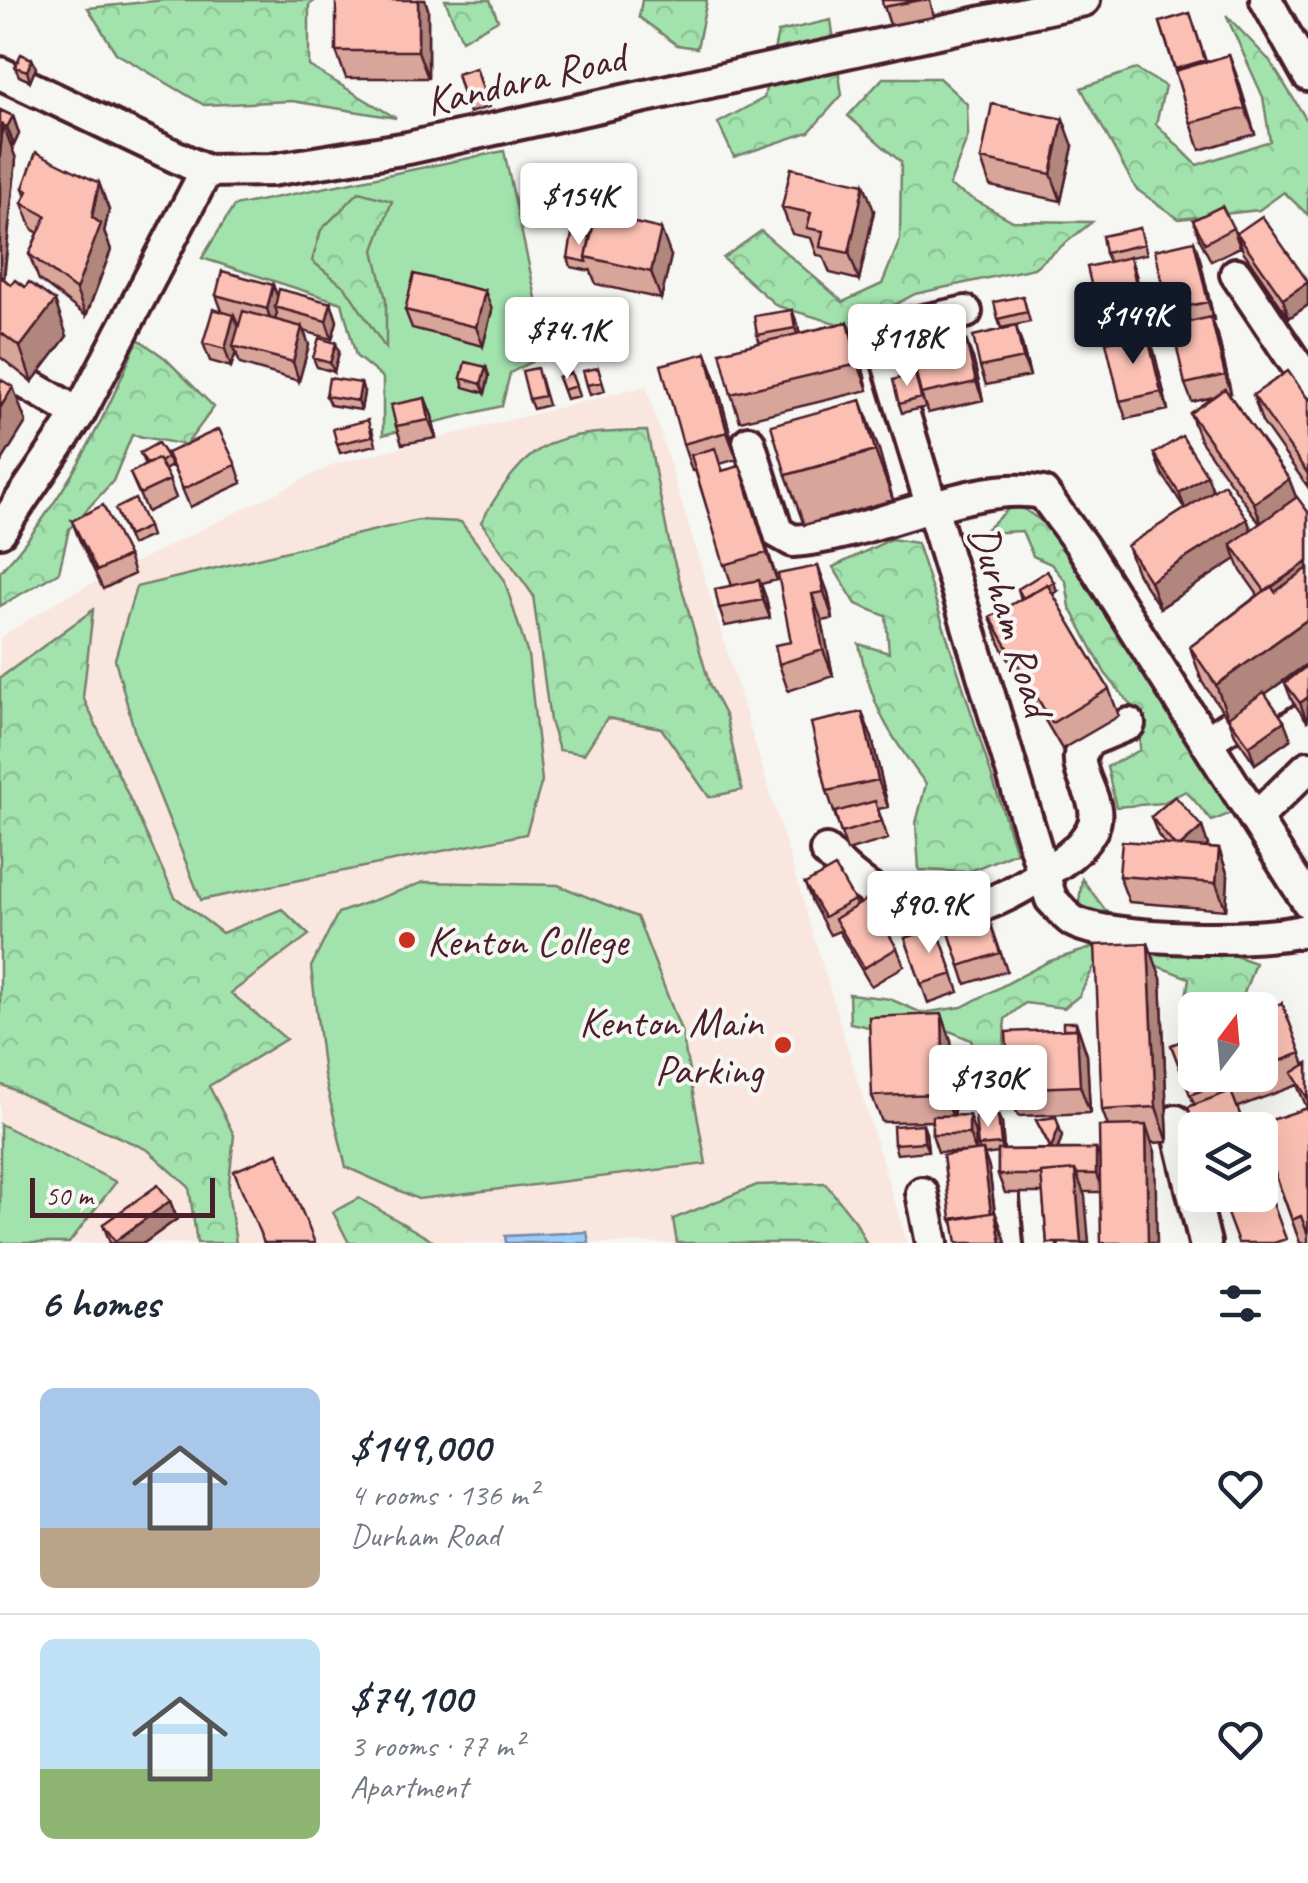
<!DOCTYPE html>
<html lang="en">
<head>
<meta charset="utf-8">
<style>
	body { margin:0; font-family:Caveat,sans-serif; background:#f2f2f3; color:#1f2937; height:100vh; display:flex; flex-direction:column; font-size:38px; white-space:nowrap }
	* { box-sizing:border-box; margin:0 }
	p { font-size:32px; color:#747a83 }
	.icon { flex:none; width:55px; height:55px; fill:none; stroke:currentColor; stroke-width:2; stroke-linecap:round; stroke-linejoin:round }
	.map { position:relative; height:1243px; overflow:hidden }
	.drawer { display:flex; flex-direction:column; background:#fff; flex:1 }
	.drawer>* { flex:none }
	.needle { width:65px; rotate:16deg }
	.controls { position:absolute; left:1178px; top:992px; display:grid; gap:20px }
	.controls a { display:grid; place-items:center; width:100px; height:100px; border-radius:15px; background:#fff; box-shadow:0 10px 40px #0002; font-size:50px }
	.scale { position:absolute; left:30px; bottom:25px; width:185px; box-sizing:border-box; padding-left:10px; border:5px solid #4a1f2b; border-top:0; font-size:28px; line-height:35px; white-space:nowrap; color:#4a1f2b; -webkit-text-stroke:8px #f6f6f2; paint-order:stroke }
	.price { position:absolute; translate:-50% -85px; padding:0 22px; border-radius:10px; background:#fff; color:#222; font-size:32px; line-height:65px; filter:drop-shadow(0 2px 5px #0008) }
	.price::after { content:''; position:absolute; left:50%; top:60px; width:30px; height:22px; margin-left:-15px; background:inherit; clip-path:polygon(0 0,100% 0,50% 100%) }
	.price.active { background:#111827; color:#fff }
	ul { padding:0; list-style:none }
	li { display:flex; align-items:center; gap:30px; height:250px; padding:0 40px }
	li+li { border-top:2px solid #e0e1e3 }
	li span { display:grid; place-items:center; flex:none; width:280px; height:200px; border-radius:15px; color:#555 }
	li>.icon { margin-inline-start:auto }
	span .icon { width:120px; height:120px; fill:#fffc; stroke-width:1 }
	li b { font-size:42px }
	h2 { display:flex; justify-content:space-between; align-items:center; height:120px; padding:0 40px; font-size:42px }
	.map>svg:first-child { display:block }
</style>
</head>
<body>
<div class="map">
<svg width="1308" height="1243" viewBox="0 0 1308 1243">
	<defs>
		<pattern id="forest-crowns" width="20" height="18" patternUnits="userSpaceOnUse" patternTransform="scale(2.5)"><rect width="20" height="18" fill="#a2e3ad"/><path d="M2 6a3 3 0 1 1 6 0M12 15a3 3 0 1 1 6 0" fill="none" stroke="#8dc295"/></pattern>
		<pattern id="water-rules" width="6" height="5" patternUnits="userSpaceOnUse" patternTransform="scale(2.5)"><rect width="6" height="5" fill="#99cdf7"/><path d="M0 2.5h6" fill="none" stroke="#85b0d4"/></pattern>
	</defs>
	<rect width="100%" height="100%" fill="#f6f6f2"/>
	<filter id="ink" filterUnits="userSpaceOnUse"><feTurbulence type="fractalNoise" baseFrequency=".01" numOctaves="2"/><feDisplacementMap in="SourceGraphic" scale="20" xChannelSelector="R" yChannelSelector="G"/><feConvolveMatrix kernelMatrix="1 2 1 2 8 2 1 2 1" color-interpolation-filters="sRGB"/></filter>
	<g filter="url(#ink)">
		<path fill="#f8e6df" d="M646 386 907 1243H0V638L59 600 335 464Z"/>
		<path fill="#a2e3ad" stroke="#76816c" stroke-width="2.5" d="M504 151 548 353 510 373 502 406 383 435V378L356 356 342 303 202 258 234 206Z
			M418 520 461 522 504 579 528 655 542 781 526 834 201 900 136 737 115 659 136 587Z
			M424 882 558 885 637 917 682 1033 706 1164 418 1199 346 1167 324 1075 311 967 338 913Z
			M0 1124 116 1182 69 1243H0Z"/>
		<path fill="url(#forest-crowns)" stroke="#76816c" stroke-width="2.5" d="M165 0H316L309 5V66L396 118 292 101 204 105 116 53 88 8Z
			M445 0H490L498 20 462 40Z
			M642 0H707L697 48 677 45 639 17Z
			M1226 15 1270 61 1308 122V215L1284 192 1259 210 1179 219 1136 189 1081 88 1136 69 1165 86 1156 124 1197 165 1270 141 1263 97Z
			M831 20 842 95 809 132 734 157 718 123 764 98 778 32Z
			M883 78H939L967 104 968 136 949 186 1013 221 1092 222 1034 268 915 294 852 328 777 306 723 258 761 231 843 302 882 284 900 240 901 162 848 116Z
			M359 192 392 201 374 250 386 300V349L346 288 312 261 321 230Z
			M138 339 165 358 214 407 186 445 132 435 113 481 69 529 59 572 0 606V572C61 506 104 422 138 339Z
			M647 431 670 547 710 686 726 717 742 790 709 797 661 728 607 718 584 754 559 750 550 721 533 595 481 522C530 437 552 433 647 431Z
			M1015 503 1053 529 1120 621 1236 811 1212 821 1186 791 1162 803 1116 807 1107 767 1140 750 1139 715 1105 673 1070 607 1066 582 1051 564 1033 556 1022 531 982 533Z
			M891 539 917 543 1016 852 968 872 919 870 916 823 926 784C888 733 872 708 859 644L889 653 886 616 856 604 833 567Z
			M93 610 83 697 175 897 222 933 282 909 309 935 231 993 286 1039 209 1086 234 1135 228 1192 236 1243H197L189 1187 148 1150 0 1084V678Z
			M1082 879 1106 911 1255 963 1238 1010H1184L1189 978 1149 963 1094 967 1079 996 1064 1008 1025 1003 1005 1019 1002 1087 981 1079 971 1040 940 1027 887 1031 850 1023 849 994 890 999 922 1013 962 1007 1050 961 1101 945 1078 910Z
			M825 1183 856 1222 866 1243H677L673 1219 757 1185Z
			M359 1198 436 1243H349L333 1212Z"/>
		<path fill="url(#water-rules)" stroke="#7987a5" stroke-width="2.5" d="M587 1232 589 1243H506L505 1236Z"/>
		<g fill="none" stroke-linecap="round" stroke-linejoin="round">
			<g stroke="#4a1f2b" stroke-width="38">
				<path id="minor" d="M1266 0 1308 75
					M0 73 206 171 271 170 408 148 1084 0
					M1236 274 1308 382
					M966 312 899 326 883 346 1051 899C1058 906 1065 916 1073 921 1108 941 1269 943 1308 929
					M0 368 79 414
					M749 442 777 532 793 541C872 536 970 479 1043 493L1082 546 1308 902
					M0 531 79 414 206 171
					M1207 741 1308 675
					M1255 819 1308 767
					M826 851C893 922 951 933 1035 879 1057 865 1079 853 1092 829 1105 804 1077 779 1080 755L1088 741 1129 724
					M1176 1121 1205 1243
					M922 1193 932 1243
					M1037 1197 1041 1243"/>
			</g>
			<use href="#minor" stroke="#f6f6f2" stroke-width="30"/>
		</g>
		<path fill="#d8a59a" stroke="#4a1f2b" stroke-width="2.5" d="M418 0H425L428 9V78H346L336 51Z
			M882 0H930L934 17 890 25Z
			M1190 13 1206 62 1229 55 1255 134 1200 150 1191 123 1160 22Z
			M32 59 36 68 30 81 19 76 15 67Z
			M476 68 489 107 469 113 457 74Z
			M0 110 13 116 19 134 14 145 10 143 16 159 4 279 67 336 32 382 0 357Z
			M1073 146 1061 201 990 186 981 159Z
			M99 183 109 210 104 232 111 250 86 316 39 280 29 254 38 233 32 229 22 203 26 196 23 188Z
			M782 207 874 211 859 280 830 273 823 256 817 255 811 238 792 234Z
			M1193 220 1233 228 1240 247 1211 261 1199 238Z
			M1140 228 1147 254 1130 257 1136 275 1150 334 1148 335 1154 351 1168 410 1126 419 1120 401 1107 342 1101 326 1109 262 1105 253Z
			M1237 233 1308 282V305L1289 318 1243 251Z
			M1194 241 1200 259 1214 320H1212L1218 335 1231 393H1228L1289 479 1296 497 1308 512V663L1265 694 1291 739 1255 764 1235 735 1229 720 1202 682 1190 647 1258 595 1241 571 1236 559 1160 608 1137 573 1127 546 1185 509 1161 472 1154 454 1207 475 1213 491 1247 519 1251 530 1260 524 1200 440 1190 413 1213 397 1192 402 1185 384 1174 325 1169 310Z
			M671 256 661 299 596 284 590 269V271L571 267 568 258Z
			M273 285 277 297 331 303 337 321 332 339 304 331 309 345 299 381 240 364 236 352 231 367 210 361 203 343 222 311 216 295Z
			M1023 296 1030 322 1001 328 998 319Z
			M405 310H492L483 346 412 328Z
			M792 310 800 333 848 322 858 348 868 390 740 421 731 394 760 343 757 335Z
			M1022 344 1030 376 986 385 980 367Z
			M339 352 334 372 317 367 313 358Z
			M706 353 716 380 737 459 720 464 723 471 740 466 777 580 761 584 766 598 770 618 725 626 719 608 732 586 695 470 692 471 683 444Z
			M973 358 983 400 928 413 921 394Z
			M486 367 489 376 485 393 464 387 461 378Z
			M598 368 605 391 590 395 587 385Z
			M571 373 579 396 566 399 558 377Z
			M915 374 925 407 902 413 899 404Z
			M540 377 548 405 533 409 529 399Z
			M364 392 361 410 330 405 326 396Z
			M1253 395 1308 399V487L1262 422Z
			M425 398 432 416 436 438 402 444 396 426Z
			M372 429 376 445 340 453 337 444Z
			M879 450 893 500 804 525 786 475Z
			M140 453 167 457 171 466 165 470 176 498 147 512 130 473 145 465Z
			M167 453 236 465 242 483 190 507Z
			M119 518 148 527 151 536 131 545Z
			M72 521 128 556 134 574 103 589 79 539Z
			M818 566 828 593 833 619 822 621 833 676 788 691 779 664 791 642Z
			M1018 589 1057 591 1052 594 1109 689 1119 716 1062 749 1000 644 990 617 1021 599Z
			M1308 665V720L1307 721 1292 701 1285 683Z
			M872 738 888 807 878 809 888 839 847 851 827 791Z
			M1151 817 1202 827 1208 845 1205 848 1219 849 1228 876 1226 910 1129 902 1119 876 1166 845 1158 835Z
			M805 884 854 900 856 906 897 948 904 966 871 986 839 931 830 935 812 902Z
			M985 907 1007 971 966 984 945 920Z
			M937 928 959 992 928 1003 905 938Z
			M1161 978 1168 1142 1152 1143 1155 1152 1100 1192H1083L1089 1243H1047L1043 1193H1005L998 1175V1153L984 1155 989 1168 995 1212 1005 1239 954 1225 951 1219 970 1152H938L932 1134V1121L882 1122 872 1096 951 1041 954 1115 975 1133 976 1151H980L978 1146 1002 1124 1004 1150 1051 1149 1036 1120 1056 1117 1062 1136 1058 1149H1096L1100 1159 1108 1126 1102 1110Z
			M1282 1003 1305 1065 1308 1063V1110L1297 1085 1238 1107 1194 1104 1171 1045 1195 1075H1260V1012Z
			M1079 1031 1087 1055 1090 1113 1018 1116 1009 1089Z
			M1308 1111V1243H1300L1263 1140 1271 1138Z
			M926 1133 928 1151 897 1154 894 1144Z
			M170 1201 177 1219 144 1243H110L103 1224Z"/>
		<path fill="#b0867d" stroke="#4a1f2b" stroke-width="2.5" d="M418 0H425L428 9V78L418 51Z
			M1229 55 1239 82 1255 134 1245 108Z
			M32 59 36 68 30 81 27 71Z
			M13 116 19 134 14 145 7 127Z
			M1063 119 1073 146 1061 201 1051 174Z
			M3 124 16 159 1 303 0 299V154Z
			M99 183 109 210 104 232 111 250 86 316 76 290Z
			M864 184 874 211 859 280 849 253Z
			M661 229 671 256 661 299 651 272Z
			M1194 241 1200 259 1214 320 1208 302Z
			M1130 257 1136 275 1150 334 1143 316Z
			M1308 282V305L1289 318 1283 299Z
			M273 285 280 303 275 307 277 313 273 327 267 309Z
			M485 291 492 310 483 346 476 327Z
			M55 301 67 336 32 382 20 347Z
			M331 303 337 321 332 339 326 321Z
			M792 310 799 328 802 346 795 328Z
			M234 315 241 333 233 346 236 352 231 367 225 349Z
			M1211 317 1218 335 1231 393 1225 375Z
			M848 322 858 348 868 390 858 364Z
			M1016 326 1022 344 1030 376 1023 358Z
			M302 327 309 345 299 381 293 362Z
			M1147 333 1154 351 1168 410 1161 392Z
			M966 340 973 358 983 400 976 382Z
			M336 343 339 352 334 372 330 363Z
			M706 353 716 380 737 459 727 432Z
			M486 367 489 376 485 393 481 384Z
			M361 383 364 392 361 410 358 401Z
			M13 387 26 422 0 464V408Z
			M425 398 432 416 436 438 429 420Z
			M861 400 879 450 893 500 875 450Z
			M740 466 750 492 777 580 767 553Z
			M1207 475 1214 493 1186 511 1179 493Z
			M1289 479 1299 505 1264 530 1254 503Z
			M1247 519 1257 545 1231 544 1236 559 1160 608 1150 581Z
			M1307 562 1308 595 1265 592Z
			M818 566 828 593 833 619 824 592Z
			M759 580 766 598 770 618 763 600Z
			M1054 582 1057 591 1028 609 1024 600Z
			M812 594 822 621 833 676 823 650Z
			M1308 619V663L1229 720 1216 685Z
			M1308 697V720L1307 721 1300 703Z
			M862 712 872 738 888 807 878 780Z
			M1284 721 1291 739 1255 764 1249 746Z
			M1202 827 1208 845 1184 866 1178 848Z
			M1219 849 1228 876 1226 910 1216 883Z
			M1148 943 1161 978 1168 1142 1156 1107Z
			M942 1014 951 1041 954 1120 944 1094Z
			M1076 1022 1087 1055 1090 1113 1080 1086Z
			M969 1115 975 1133 976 1152 969 1134Z
			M998 1115 1002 1124 1004 1153 1001 1144Z
			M923 1124 926 1133 928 1151 924 1142Z
			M1146 1125 1155 1152 1157 1243H1148Z
			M1059 1127 1062 1136 1055 1157 1051 1148Z
			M1096 1149 1103 1167V1192L1096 1174Z
			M983 1150 989 1168 997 1232 991 1214Z
			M1075 1170 1085 1196 1089 1243H1081Z
			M170 1201 177 1219 144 1243H116L115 1241Z
			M995 1212 1005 1239 1006 1243H1001Z"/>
		<path fill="#fbc0b3" stroke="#4a1f2b" stroke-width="2.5" d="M336 0H418V51H336Z
			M882 0H921L883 7Z
			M1190 13 1205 60 1175 69 1160 22Z
			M21 54 32 59 27 71 15 67Z
			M1229 55 1245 108 1191 123 1175 71Z
			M476 68 486 98 466 104 457 74Z
			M992 104 1063 119 1051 174 981 159Z
			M0 110 13 116 7 127 0 124Z
			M0 124H3L0 154Z
			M36 152 99 183 92 217 101 224 76 290 29 254 46 216 22 203 28 191 23 188Z
			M791 168 864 184 849 253 820 247 823 231 807 228 811 213 782 207Z
			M1222 206 1233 228 1205 243 1193 220Z
			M596 214 661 229 651 272 586 257Z
			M1262 216 1308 282 1283 299 1237 233Z
			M1140 228 1144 244 1105 253 1102 236Z
			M572 234 590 237 586 257 587 262 568 258Z
			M1194 241 1208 302 1169 310 1155 250Z
			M1130 257 1143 316 1101 326 1087 267Z
			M222 271 273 285 267 309 216 295Z
			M414 274 485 291 476 327 405 310Z
			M0 276 11 285 15 280 25 287 29 282 55 301 20 347 0 332Z
			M279 289 331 303 326 321 275 307Z
			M1023 296 1027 312 998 319 994 302Z
			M213 309 234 315 225 349 203 343Z
			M792 310 795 328 757 335 754 316Z
			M243 311 302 327 293 362 233 346Z
			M1211 317 1225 375 1185 384 1172 326Z
			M848 322 858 364 731 394 720 352Z
			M1016 326 1023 358 980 367 973 336Z
			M1147 333 1161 392 1120 401 1106 342Z
			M319 338 336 343 330 363 313 358Z
			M966 340 976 382 921 394 911 352Z
			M706 353 727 432 683 444 661 365Z
			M465 362 486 367 481 384 461 378Z
			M537 368 544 396 529 399 522 371Z
			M598 368 602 382 587 385 583 371Z
			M1288 371 1308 399V474L1253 395Z
			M571 373 576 386 563 390 558 377Z
			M915 374 921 398 899 404 893 380Z
			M329 378 361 383 358 401 326 396Z
			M0 379 13 387 0 408Z
			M1225 389 1289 479 1254 503 1190 413Z
			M425 398 429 420 396 426 391 405Z
			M861 400 875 450 786 475 771 425Z
			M368 420 372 436 337 444 333 429Z
			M219 429 236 465 183 489 167 453Z
			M1182 436 1207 475 1179 493 1154 454Z
			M158 443 167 457 160 462 158 459 147 464 140 453Z
			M715 448 722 471 740 466 767 553 724 565 691 455Z
			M158 459 170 480 140 494 130 473Z
			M1224 484 1247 519 1150 581 1127 546Z
			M1297 497 1308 512V561L1265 591 1231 544Z
			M135 499 148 527 128 536 115 509Z
			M103 505 128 556 97 571 72 521Z
			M818 566 824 592 812 594 823 650 779 664 775 645 791 642 778 574Z
			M1308 568V619L1216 685 1190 647 1271 586 1275 592Z
			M1047 571 1054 582 1023 598 1018 589Z
			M759 580 763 600 719 608 715 589Z
			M1047 584 1109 689 1052 723 990 617Z
			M1308 665V697L1300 703 1285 683Z
			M1264 692 1284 721 1249 746 1228 717Z
			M862 712 878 780 827 791 811 723Z
			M1175 796 1202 827 1180 846H1175L1151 817Z
			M875 801 881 821 841 833 835 812Z
			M1122 841 1219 849 1216 883 1119 876Z
			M835 867 854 900 824 917 805 884Z
			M868 899 897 948 864 968 835 919Z
			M985 907 1000 953 960 966 945 920Z
			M937 928 953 974 921 984 905 938Z
			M1148 943 1156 1107 1102 1110 1095 945Z
			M1282 1003 1301 1053 1260 1069V1012Z
			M942 1014 944 1094 872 1096 869 1017Z
			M1063 1022H1076V1029H1063Z
			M1077 1029 1080 1086 1009 1089 1006 1032Z
			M1195 1036V1075H1243L1190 1095 1171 1045Z
			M1308 1063V1099L1292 1073Z
			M1231 1091 1246 1130H1196L1188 1107Z
			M1307 1108 1308 1111V1235L1301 1216 1292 1220 1263 1140 1271 1138 1265 1122Z
			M969 1115V1134H932V1116Z
			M998 1115 1001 1144 978 1146 975 1117Z
			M1056 1117 1059 1127 1051 1148 1036 1120Z
			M923 1124 924 1142 894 1144 893 1126Z
			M1146 1125 1148 1243H1101L1099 1126Z
			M1096 1149V1174H1077L1075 1170 1041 1173V1175H998V1150Z
			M983 1150 991 1213 951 1219 943 1155Z
			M278 1153 315 1243H264L234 1171Z
			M1260 1168 1286 1239 1274 1243H1238L1220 1195H1260Z
			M1075 1170 1081 1243H1047L1041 1173Z
			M158 1185 170 1201 115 1241 103 1224Z
			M995 1212 1001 1243H957L953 1220Z"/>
	</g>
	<g fill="#c8321e" stroke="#f6f6f2" stroke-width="4">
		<circle cx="407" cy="940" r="10"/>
		<circle cx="783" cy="1045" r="10"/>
	</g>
	<g text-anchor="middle" stroke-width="8" stroke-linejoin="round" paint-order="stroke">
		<g font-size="42" fill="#4a1f2b" stroke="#f6f6f2">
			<text transform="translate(525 78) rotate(-13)" y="15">Kandara Road</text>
			<text transform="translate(1012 620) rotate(73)" y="15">Durham Road</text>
		</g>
		<g font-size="42" fill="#4a1f2b" stroke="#f6f6f2" text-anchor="start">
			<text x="427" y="955">Kenton College</text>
			<text x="763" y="1036" text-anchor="end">Kenton Main<tspan x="763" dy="48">Parking</tspan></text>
		</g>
	</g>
</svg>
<div class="controls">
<a><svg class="needle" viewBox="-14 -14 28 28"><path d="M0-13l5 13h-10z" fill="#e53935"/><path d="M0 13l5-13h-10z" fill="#747a83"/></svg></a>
<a><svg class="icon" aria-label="layers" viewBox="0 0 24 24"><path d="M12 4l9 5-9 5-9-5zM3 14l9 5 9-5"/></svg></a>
</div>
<div class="scale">50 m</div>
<b class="price" style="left:579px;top:248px">$154K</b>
<b class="price active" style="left:1133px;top:367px">$149K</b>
<b class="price" style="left:567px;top:382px">$74.1K</b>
<b class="price" style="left:907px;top:389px">$118K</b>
<b class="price" style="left:929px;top:956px">$90.9K</b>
<b class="price" style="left:988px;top:1130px">$130K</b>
</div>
<section class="drawer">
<h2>6 homes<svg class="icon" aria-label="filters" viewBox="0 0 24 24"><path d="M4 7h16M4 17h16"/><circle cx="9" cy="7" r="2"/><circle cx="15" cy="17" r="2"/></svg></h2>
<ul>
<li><span style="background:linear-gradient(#a9c7e8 70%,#b9a48a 0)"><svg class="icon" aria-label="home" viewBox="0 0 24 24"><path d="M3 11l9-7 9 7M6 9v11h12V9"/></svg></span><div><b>$149,000</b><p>4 rooms · 136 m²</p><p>Durham Road</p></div><svg class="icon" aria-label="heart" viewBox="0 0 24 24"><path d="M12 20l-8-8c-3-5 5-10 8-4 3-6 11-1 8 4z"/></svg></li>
<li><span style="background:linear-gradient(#bfe0f5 65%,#8fb573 0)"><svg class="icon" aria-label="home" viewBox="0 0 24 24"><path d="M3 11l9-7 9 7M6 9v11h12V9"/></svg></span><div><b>$74,100</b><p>3 rooms · 77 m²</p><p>Apartment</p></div><svg class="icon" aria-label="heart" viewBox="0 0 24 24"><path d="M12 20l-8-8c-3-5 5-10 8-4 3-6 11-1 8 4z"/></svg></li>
</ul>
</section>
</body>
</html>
